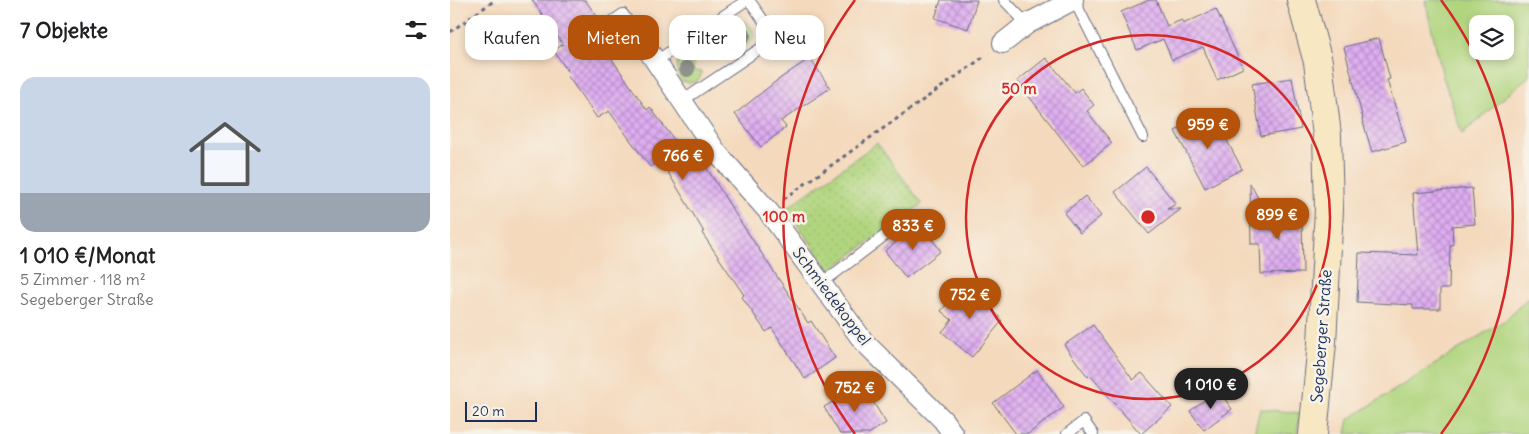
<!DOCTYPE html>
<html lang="de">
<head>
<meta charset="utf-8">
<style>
	body { margin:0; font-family:Delius,sans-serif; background:#f2f2f2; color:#202124; height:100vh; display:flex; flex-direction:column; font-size:19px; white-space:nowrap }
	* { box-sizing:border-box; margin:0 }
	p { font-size:16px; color:#757577 }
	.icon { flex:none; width:28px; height:28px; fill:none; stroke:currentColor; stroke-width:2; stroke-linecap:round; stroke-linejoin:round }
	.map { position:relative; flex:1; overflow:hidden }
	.side { display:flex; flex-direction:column; background:#fff; width:450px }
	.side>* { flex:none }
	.banner { position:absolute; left:15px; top:15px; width:475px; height:45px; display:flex; gap:10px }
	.fabs { position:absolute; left:1019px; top:15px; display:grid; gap:10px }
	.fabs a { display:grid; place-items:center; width:45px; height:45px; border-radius:10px; background:#fff; box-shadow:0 2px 8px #0003; font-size:25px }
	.scale { position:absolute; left:15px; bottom:12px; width:72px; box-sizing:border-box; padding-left:5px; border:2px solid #1b2f5e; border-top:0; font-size:14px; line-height:18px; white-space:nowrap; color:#1b2f5e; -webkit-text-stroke:4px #f7f3e8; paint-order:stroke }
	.price { position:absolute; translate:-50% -42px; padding:0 11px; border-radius:18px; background:#b45309; color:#fff; font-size:16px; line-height:32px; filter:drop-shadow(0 1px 2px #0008) }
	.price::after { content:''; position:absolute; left:50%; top:30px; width:15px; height:11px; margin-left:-8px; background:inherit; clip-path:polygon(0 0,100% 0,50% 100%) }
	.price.selected { background:#222; color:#fff }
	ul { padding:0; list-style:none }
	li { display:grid; align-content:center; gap:10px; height:265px; padding:0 20px }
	li span { display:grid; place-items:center; height:155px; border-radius:15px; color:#555 }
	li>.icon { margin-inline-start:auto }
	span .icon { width:90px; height:90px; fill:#fffc; stroke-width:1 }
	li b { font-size:21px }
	h2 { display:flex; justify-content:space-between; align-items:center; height:60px; padding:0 20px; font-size:21px }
	.chip { padding:0 18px; border-radius:15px; background:#fff; box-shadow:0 2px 8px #0003; font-size:18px; line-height:45px }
	.chip.selected { background:#b45309; color:#fff }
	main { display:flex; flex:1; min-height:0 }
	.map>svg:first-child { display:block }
</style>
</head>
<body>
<main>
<section class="side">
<h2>7 Objekte<svg class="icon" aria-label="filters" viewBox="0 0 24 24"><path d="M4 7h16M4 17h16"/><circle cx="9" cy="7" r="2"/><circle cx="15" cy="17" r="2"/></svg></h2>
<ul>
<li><span style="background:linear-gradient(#c9d6e8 75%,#9aa5b1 0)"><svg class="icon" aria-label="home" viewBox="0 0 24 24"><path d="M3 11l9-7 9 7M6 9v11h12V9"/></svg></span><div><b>1 010 €/Monat</b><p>5 Zimmer · 118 m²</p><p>Segeberger Straße</p></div></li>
</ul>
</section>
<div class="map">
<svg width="1079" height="434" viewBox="0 0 1079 434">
	<defs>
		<pattern id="park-dots" width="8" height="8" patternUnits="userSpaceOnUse" patternTransform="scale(1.25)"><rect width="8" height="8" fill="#b1d57f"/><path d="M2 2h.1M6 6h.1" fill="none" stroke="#98b770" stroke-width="1.8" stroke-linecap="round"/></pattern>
		<pattern id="building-cross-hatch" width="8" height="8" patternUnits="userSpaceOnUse" patternTransform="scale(1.25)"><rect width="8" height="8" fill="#dfadf0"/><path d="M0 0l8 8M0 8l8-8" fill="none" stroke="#b48dc6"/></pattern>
	</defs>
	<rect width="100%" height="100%" fill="#f7f3e8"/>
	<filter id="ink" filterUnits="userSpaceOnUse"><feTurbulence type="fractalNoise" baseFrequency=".02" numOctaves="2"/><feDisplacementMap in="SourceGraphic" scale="10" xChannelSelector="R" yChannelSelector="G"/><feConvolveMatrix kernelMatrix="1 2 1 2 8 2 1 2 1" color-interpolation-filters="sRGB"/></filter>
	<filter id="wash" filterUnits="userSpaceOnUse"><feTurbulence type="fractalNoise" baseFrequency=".0096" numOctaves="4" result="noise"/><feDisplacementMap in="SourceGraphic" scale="20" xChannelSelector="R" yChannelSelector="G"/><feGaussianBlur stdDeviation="1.12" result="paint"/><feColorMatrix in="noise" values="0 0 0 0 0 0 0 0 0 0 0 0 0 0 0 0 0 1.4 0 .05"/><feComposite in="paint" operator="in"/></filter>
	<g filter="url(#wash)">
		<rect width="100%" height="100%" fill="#f4d9bc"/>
		<path fill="#b1d57f" stroke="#66826e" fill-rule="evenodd" d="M975 0H1079V76L1012 134 993 77ZM1028 24H1055V51H1028Z
			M287 20C305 19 314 48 284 48L285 33 277 31 280 23Z
			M244 56 243 71 252 72 249 80C242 84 237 83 230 80L227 72V63L232 58Z
			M1079 297V434H896L899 419 1055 320Z
			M810 409 850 413 847 434H804Z"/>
		<path fill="url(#park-dots)" stroke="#66826e" d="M427 143 472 204 380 270 336 209Z"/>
		<g id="blocks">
			<path fill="url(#building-cross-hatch)" d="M82 0H135L149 19 139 26 140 37 142 39H148L197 110 200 107 233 152 239 149 245 160 250 157 284 212 358 323 361 321 385 358 355 379 322 328 316 332 292 297 294 295 252 233 254 232 210 159 200 167 159 111 147 118 117 75 119 73 104 51 113 44Z
				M491 0H527L518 29 485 18Z
				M699 0H706L717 26 732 20 733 24 766 9 793 68 767 80 753 47 722 60 713 39 687 50 671 12Z
				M929 38 940 79 937 80 956 142 922 152 912 119H913L894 47Z
				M360 58 380 88 331 121 336 127 311 147 285 114 325 82Z
				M596 58 625 93 631 88 644 105 637 111 662 143 633 166 567 81Z
				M842 78 851 129 811 136 802 84Z
				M762 112 792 169 755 188 725 131Z
				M696 167 726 204 717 209H731L699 234 665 192Z
				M800 183 831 241 826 216 852 215 853 273 811 274 810 244H801Z
				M1022 188 1025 224 1002 226 1003 245H1000L999 289H990V309H963V305L907 302 909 253 968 255 963 193Z
				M635 196 651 216 630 233 614 213Z
				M470 224 491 251 456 278 435 251Z
				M513 284 541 307 552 321 522 357 492 332 502 320 491 311Z
				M643 325 683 380 692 373 722 407 691 434 640 375 638 377 614 345Z
				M587 370 614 407 578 434H566L543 403Z
				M412 384 436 423 418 434H390L374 407Z
				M768 390 782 409 754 430 740 411Z"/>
		</g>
	</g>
	<g filter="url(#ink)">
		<use href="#blocks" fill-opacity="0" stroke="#676a7f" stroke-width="1"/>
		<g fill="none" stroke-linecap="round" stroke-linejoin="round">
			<g stroke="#676a7f" stroke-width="12">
				<path id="lane" d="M554 0 577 24
					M624 0 693 137
					M145 33 173 14 200 53
					M206 61 297 0
					M232 101 326 38 299 0
					M372 283 450 224
					M617 434 634 421 643 434"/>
			</g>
			<g stroke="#676a7f" stroke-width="22">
				<path id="street" d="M553 43 577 24 623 0
					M200 53 267 153 318 211 414 342 493 420 503 434"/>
			</g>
			<g stroke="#676a7f" stroke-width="30">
				<path id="secondary" d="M851 0 868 62 877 135 879 209 872 343 863 434"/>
			</g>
			<path stroke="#676a7f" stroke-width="3" stroke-dasharray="4 4" stroke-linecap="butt" d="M0 32 45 0
				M334 199 535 56"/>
			<use href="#lane" stroke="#fff" stroke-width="10"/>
			<use href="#street" stroke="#fff" stroke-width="20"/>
			<use href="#secondary" stroke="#f7e8c3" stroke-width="28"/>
		</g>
		<g fill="#91928d">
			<circle cx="293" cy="35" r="8"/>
			<circle cx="237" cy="69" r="8"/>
		</g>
	</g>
	<g fill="none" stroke="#d62828" stroke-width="2.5">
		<circle cx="698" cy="217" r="182"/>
		<path d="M405 434A364 364 0 0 1 405 0M991 0A364 364 0 0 1 991 434"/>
	</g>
	<g text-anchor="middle" stroke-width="5" stroke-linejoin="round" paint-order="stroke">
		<g font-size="16" fill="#1b2f5e" stroke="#f7f3e8">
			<text transform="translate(382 296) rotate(53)" y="6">Schmiedekoppel</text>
			<text transform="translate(871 336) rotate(-86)" y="6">Segeberger Straße</text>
		</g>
	</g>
	<circle cx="698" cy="217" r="8" fill="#d62828" stroke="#f7f3e8" stroke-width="2.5"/>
	<g font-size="15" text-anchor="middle" font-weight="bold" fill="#d62828" stroke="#f7f3e8" stroke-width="5" stroke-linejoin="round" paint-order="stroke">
		<text x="569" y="94">50 m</text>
		<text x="334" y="222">100 m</text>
	</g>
</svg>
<div class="fabs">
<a><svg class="icon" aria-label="layers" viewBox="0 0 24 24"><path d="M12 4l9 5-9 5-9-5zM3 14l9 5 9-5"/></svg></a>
</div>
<div class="scale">20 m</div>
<b class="price" style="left:758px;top:150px">959 €</b>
<b class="price" style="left:233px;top:181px">766 €</b>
<b class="price" style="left:827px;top:240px">899 €</b>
<b class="price" style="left:463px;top:251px">833 €</b>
<b class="price" style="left:520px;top:320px">752 €</b>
<b class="price selected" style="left:761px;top:410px">1 010 €</b>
<b class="price" style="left:405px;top:413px">752 €</b>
<div class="banner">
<a class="chip">Kaufen</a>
<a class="chip selected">Mieten</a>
<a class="chip">Filter</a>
<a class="chip">Neu</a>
</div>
</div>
</main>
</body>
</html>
